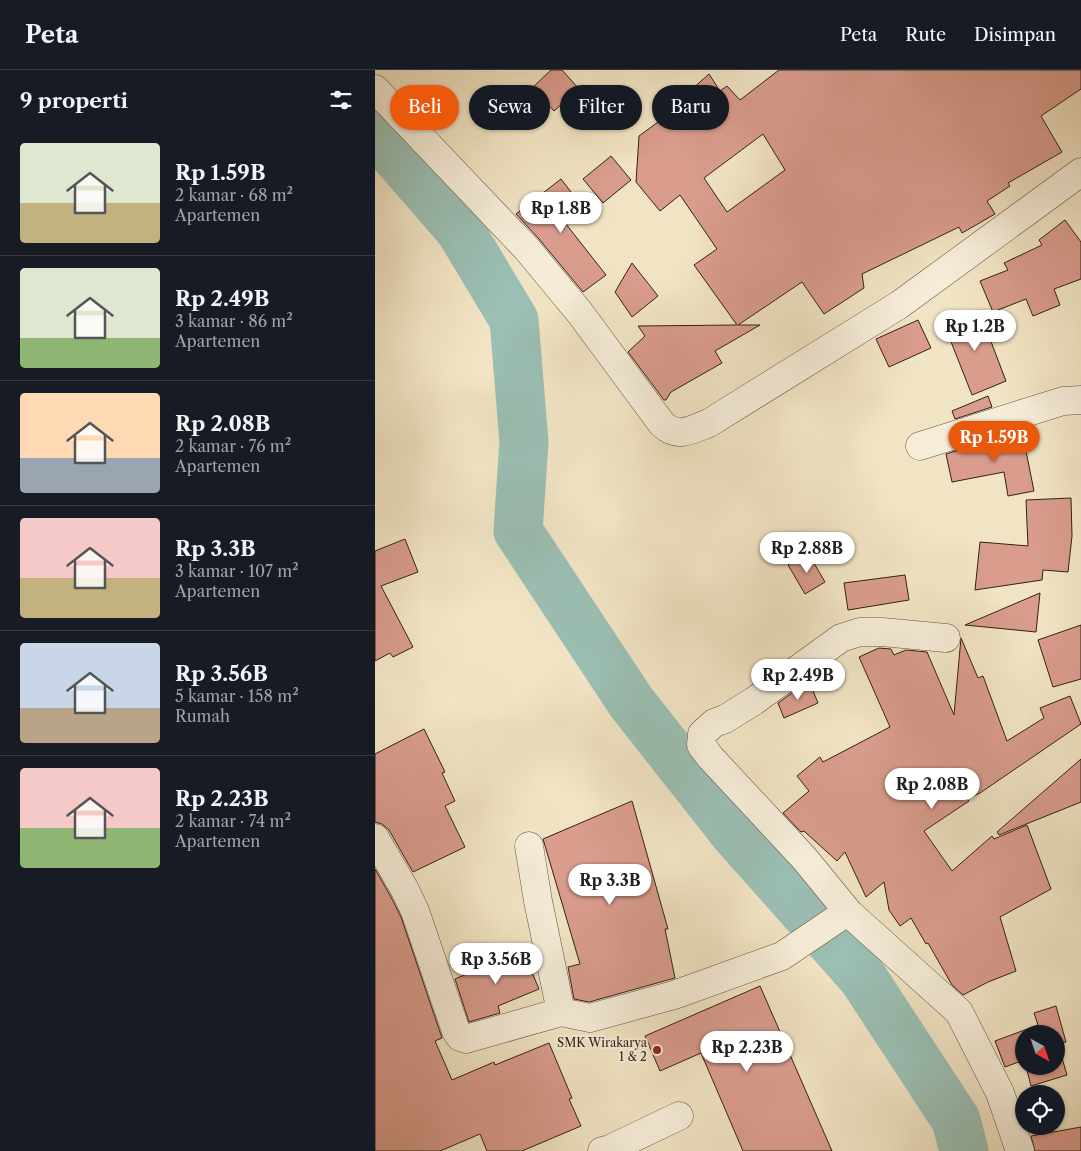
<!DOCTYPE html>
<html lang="id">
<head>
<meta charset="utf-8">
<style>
	body { margin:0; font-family:"Libre Caslon Text",serif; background:#242831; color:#f1f3f6; height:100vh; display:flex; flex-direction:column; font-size:19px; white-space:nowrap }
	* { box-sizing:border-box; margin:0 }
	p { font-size:16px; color:#9ea1a6 }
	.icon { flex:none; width:28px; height:28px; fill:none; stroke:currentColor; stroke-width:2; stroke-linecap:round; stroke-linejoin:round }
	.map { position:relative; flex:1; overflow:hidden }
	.drawer { display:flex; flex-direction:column; background:#171b24; width:375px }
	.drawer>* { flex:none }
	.top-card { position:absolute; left:15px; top:15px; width:475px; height:45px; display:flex; gap:10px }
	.needle { width:32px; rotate:140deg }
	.controls { position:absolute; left:640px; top:955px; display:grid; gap:10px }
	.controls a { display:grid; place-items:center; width:50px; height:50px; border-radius:50%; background:#171b24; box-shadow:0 1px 4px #0004; font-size:25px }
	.price { position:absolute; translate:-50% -42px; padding:0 11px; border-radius:18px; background:#fff; color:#222; font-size:16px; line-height:32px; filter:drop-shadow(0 1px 2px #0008) }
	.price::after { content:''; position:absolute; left:50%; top:30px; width:15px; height:11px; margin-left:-8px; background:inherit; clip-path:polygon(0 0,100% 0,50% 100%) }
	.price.current { background:#ea580c; color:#fff }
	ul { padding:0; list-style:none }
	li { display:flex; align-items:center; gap:15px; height:125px; padding:0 20px }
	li+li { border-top:1px solid #363941 }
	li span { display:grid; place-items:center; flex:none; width:140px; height:100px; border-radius:5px; color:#555 }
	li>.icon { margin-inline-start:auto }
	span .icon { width:60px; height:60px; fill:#fffc; stroke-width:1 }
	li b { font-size:21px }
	h2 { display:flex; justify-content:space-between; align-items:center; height:60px; padding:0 20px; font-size:21px }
	.chip { padding:0 18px; border-radius:22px; background:#171b24; box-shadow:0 1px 4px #0004; font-size:18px; line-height:45px }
	.chip.current { background:#ea580c; color:#fff }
	header { display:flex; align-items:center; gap:30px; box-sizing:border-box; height:70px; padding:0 25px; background:#171b24; border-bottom:1px solid #363941 }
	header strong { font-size:24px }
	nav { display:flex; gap:28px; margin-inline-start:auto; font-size:18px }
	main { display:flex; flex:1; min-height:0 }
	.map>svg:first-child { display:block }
</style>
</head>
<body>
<header>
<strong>Peta</strong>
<nav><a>Peta</a><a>Rute</a><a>Disimpan</a></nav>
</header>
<main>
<section class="drawer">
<h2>9 properti<svg class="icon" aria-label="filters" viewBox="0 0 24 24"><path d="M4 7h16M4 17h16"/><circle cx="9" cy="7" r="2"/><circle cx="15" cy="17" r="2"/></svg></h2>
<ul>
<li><span style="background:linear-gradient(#dfe7d0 60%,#c2b280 0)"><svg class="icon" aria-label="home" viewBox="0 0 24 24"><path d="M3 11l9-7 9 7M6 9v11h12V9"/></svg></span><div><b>Rp 1.59B</b><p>2 kamar · 68 m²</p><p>Apartemen</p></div></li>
<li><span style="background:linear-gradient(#dfe7d0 70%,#8fb573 0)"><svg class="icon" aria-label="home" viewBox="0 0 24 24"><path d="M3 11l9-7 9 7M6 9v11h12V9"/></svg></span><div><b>Rp 2.49B</b><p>3 kamar · 86 m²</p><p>Apartemen</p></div></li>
<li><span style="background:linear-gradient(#ffd9b3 65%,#9aa5b1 0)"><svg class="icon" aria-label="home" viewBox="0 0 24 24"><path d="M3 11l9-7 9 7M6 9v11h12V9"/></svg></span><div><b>Rp 2.08B</b><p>2 kamar · 76 m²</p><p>Apartemen</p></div></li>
<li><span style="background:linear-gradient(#f6c9c9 60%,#c2b280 0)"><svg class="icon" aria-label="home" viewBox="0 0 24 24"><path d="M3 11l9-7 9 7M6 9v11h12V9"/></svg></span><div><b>Rp 3.3B</b><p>3 kamar · 107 m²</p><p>Apartemen</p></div></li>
<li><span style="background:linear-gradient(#c9d6e8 65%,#b9a48a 0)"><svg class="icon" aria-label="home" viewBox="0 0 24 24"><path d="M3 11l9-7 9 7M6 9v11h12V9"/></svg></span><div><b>Rp 3.56B</b><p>5 kamar · 158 m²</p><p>Rumah</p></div></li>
<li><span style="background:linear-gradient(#f6c9c9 60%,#8fb573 0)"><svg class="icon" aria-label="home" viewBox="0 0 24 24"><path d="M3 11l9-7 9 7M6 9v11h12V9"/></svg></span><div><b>Rp 2.23B</b><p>2 kamar · 74 m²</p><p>Apartemen</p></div></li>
</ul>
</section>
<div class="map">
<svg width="706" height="1081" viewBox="0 0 706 1081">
	<rect width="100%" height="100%" fill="#f1e4c4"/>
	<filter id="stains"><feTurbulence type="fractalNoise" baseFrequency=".004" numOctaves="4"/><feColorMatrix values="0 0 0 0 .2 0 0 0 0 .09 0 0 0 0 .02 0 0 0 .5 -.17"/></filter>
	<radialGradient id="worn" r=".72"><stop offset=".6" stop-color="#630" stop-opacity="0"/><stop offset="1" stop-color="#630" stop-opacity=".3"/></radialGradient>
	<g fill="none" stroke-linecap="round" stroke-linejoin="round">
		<path stroke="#9bbfb4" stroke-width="49" d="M0 62 85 160 139 250 149 372 143 461 256 632 360 764 488 908 581 1050 589 1081"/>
	</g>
	<path fill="#d99c8d" stroke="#322119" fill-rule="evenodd" d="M176 0H187L204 19 179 41 158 17Z
		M404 0H706V19L666 46 687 82 633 113 635 116 612 131 620 144 587 163 584 157 487 204 489 218 449 244 427 212 363 255H385L340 281 347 293 296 322 291 330H289L253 282 270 266 263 256 362 255 319 195 342 179 305 125 285 141 261 112 264 66 294 44 291 42 334 4 345 21 352 16 365 30ZM388 64 410 100 352 142 329 108Z
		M236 86 256 110 228 133 208 109Z
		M186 109 206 135 187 149 231 205 208 222 164 169 141 144Z
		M690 150 706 172V209L679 219 685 235 658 246 651 229 618 242 605 211 633 200 629 193 667 175 664 170Z
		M257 193 283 226 257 247 240 222Z
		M604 240 631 311 597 325 569 254Z
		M543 250 556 278 514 297 501 269Z
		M613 326 617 337 580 349 577 341Z
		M630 366V367L648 366 659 421 633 426 629 402 577 412 571 384Z
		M696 428 697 466 693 502 668 500 667 510 600 520 605 472 653 476 651 430Z
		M30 469 43 502 6 516 38 577 18 587 15 583 0 591V481Z
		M433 483 450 512 430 524 413 495Z
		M530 505 534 530 473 540 469 513Z
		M665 523 661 562 590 555Z
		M706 555V609L678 617 663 570Z
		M586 568 603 608 608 606 632 671 669 648 665 638 695 626 706 654 605 723 592 729 594 731 549 761 577 801 617 766 619 769 652 755 676 819 625 847 641 901 613 912 588 925 577 915 553 873 551 874 536 848 525 856 514 840 509 812 491 827 470 782 462 791 429 761 426 762 408 743 434 721 422 706 445 687 448 692 515 657 484 587 504 578 516 579 519 585 531 580 552 582 579 645Z
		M434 611 443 633 409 648 403 633Z
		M49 659 70 702 67 703 80 731 70 736 90 777 38 802 14 760 7 754 0 752V684Z
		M706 689V732L624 765 622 762Z
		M257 731 293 859H290L300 908 214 932 199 929 193 897 205 894 168 769Z
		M0 799 16 827 26 847 67 968 60 971 77 1010 119 992 120 995 174 973 197 1028 194 1029 206 1056 147 1081H112L105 1064 65 1081H0Z
		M147 879 164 919 123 936 125 943 94 952 80 909 110 896 109 894Z
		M385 916 457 1081H368L326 983 285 1001 270 966Z
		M681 936 691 972 683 974 692 1005 656 1016 651 996H681V964H649V990L630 997 620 971 663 955 659 943Z
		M706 1057V1081H660L656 1066Z"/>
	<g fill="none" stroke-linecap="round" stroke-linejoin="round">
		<g stroke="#625244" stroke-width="29">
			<path id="minor" d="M0 19 152 179 205 243 287 354C303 369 316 360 334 353L524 235 706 102
				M545 376 688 331 706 330
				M571 568 507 562H485L466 568 379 631 350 649 339 653 327 664 326 675 335 687 429 788 474 843 584 942 625 1023 645 1081
				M0 768 30 820 40 841 81 961 85 967 91 969 186 942
				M154 776 163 831 186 942 215 948 299 925 407 886 469 844 474 843
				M227 1081 235 1079 304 1046"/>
		</g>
		<use href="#minor" stroke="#f6edd9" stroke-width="28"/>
	</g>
	<circle fill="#8f2418" stroke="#f6edd9" stroke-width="2" cx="282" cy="980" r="5"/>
	<g text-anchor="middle" stroke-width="4" stroke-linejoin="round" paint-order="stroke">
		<g font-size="12" fill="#322119" stroke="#f6edd9" text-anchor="end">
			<text x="272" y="977">SMK Wirakarya<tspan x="272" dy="14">1 &amp; 2</tspan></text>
		</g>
	</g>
	<rect width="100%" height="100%" filter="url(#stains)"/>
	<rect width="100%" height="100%" fill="url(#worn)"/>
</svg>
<div class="controls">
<a><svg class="needle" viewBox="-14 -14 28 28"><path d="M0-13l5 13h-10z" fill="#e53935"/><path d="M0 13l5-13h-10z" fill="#9ea1a6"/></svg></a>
<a><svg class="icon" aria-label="locate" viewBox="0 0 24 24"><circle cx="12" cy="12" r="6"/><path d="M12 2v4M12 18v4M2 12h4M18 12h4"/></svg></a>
</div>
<b class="price" style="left:186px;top:164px">Rp 1.8B</b>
<b class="price" style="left:600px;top:282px">Rp 1.2B</b>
<b class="price current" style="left:619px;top:393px">Rp 1.59B</b>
<b class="price" style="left:432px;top:504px">Rp 2.88B</b>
<b class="price" style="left:423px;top:631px">Rp 2.49B</b>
<b class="price" style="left:557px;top:740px">Rp 2.08B</b>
<b class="price" style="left:235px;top:836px">Rp 3.3B</b>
<b class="price" style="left:121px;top:915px">Rp 3.56B</b>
<b class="price" style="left:372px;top:1003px">Rp 2.23B</b>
<div class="top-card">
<a class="chip current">Beli</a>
<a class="chip">Sewa</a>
<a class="chip">Filter</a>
<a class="chip">Baru</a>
</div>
</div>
</main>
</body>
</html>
